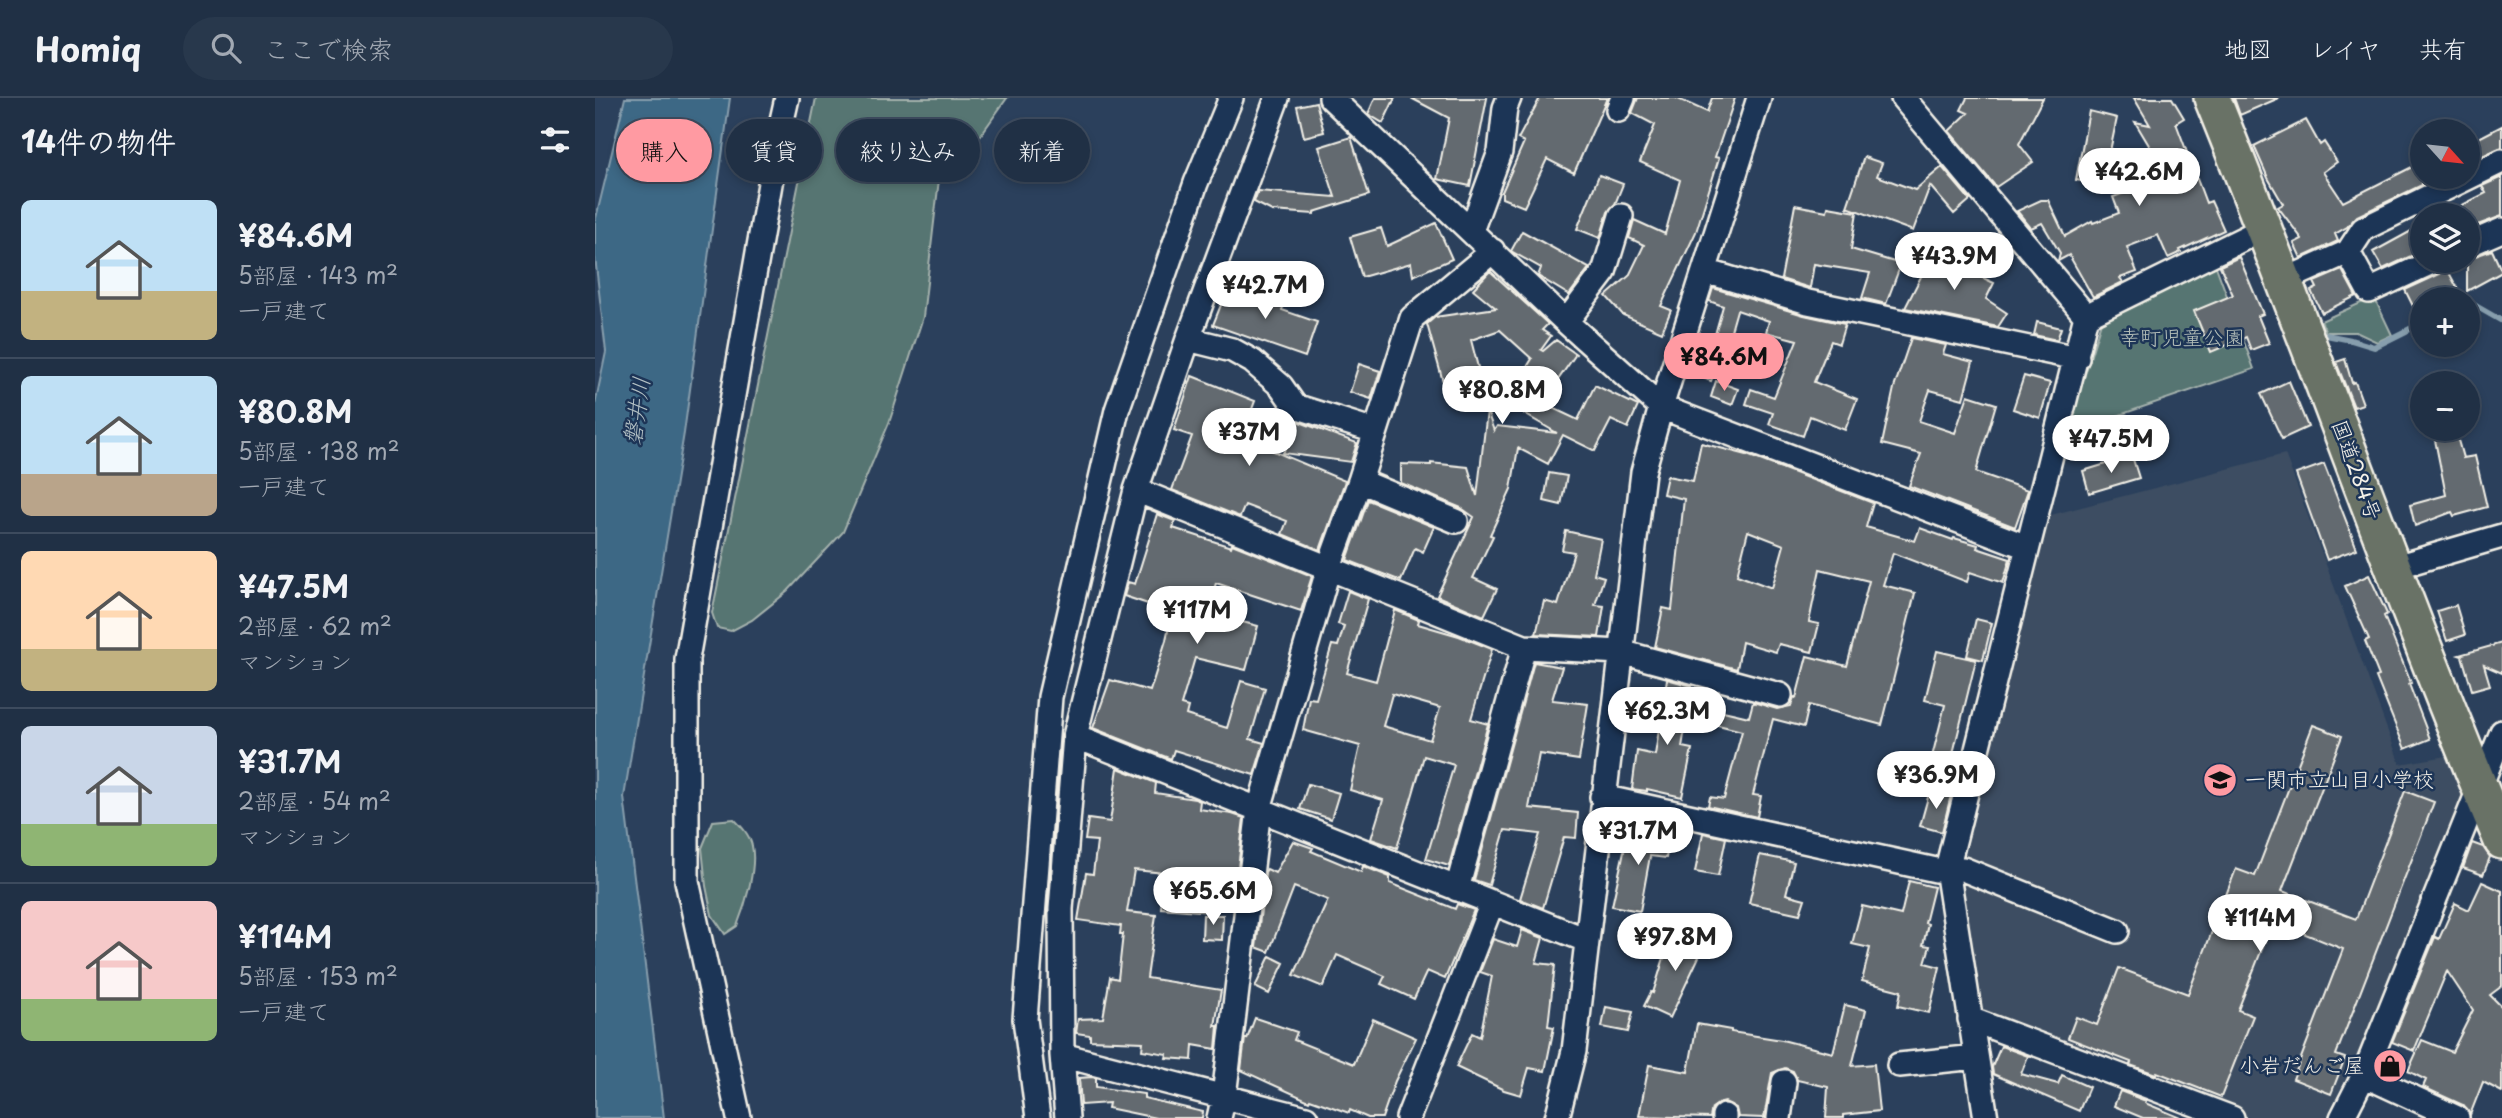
<!DOCTYPE html>
<html lang="ja">
<head>
<meta charset="utf-8">
<style>
	body { margin:0; font-family:"Playpen Sans","Klee One",sans-serif; background:#28384c; color:#f1f3f6; height:100vh; display:flex; flex-direction:column; font-size:26px; white-space:nowrap }
	* { box-sizing:border-box; margin:0 }
	p { font-size:23px; color:#a2a9b3 }
	.icon { flex:none; width:38px; height:38px; fill:none; stroke:currentColor; stroke-width:2; stroke-linecap:round; stroke-linejoin:round }
	.map { position:relative; flex:1; overflow:hidden }
	.details { display:flex; flex-direction:column; background:#203045; width:595px }
	.details>* { flex:none }
	.hud { position:absolute; left:21px; top:21px; width:665px; height:63px; display:flex; gap:14px }
	.needle { width:46px; rotate:117deg }
	.buttons { position:absolute; left:1815px; top:21px; display:grid; gap:14px }
	.buttons a { display:grid; place-items:center; width:70px; height:70px; border-radius:50%; background:#203045; box-shadow:0 4px 10px #0003,0 0 0 2px #3d4b5e; font-size:35px }
	.price { position:absolute; translate:-50% -60px; padding:0 16px; border-radius:24px; background:#fff; color:#222; font-size:23px; line-height:46px; filter:drop-shadow(0 2px 4px #0008) }
	.price::after { content:''; position:absolute; left:50%; top:42px; width:21px; height:16px; margin-left:-10px; background:inherit; clip-path:polygon(0 0,100% 0,50% 100%) }
	.price.selected { background:#ff9aa2; color:#111 }
	ul { padding:0; list-style:none }
	li { display:flex; align-items:center; gap:21px; height:175px; padding:0 21px }
	li+li { border-top:2px solid #3d4b5e }
	li span { display:grid; place-items:center; flex:none; width:196px; height:140px; border-radius:10px; color:#555 }
	li>.icon { margin-inline-start:auto }
	span .icon { width:84px; height:84px; fill:#fffc; stroke-width:1 }
	li b { font-size:30px }
	h2 { display:flex; justify-content:space-between; align-items:center; height:84px; padding:0 21px; font-size:30px }
	.tag { padding:0 24px; border-radius:32px; background:#203045; box-shadow:0 4px 10px #0003,0 0 0 2px #3d4b5e; font-size:24px; line-height:63px }
	.tag.selected { background:#ff9aa2; color:#111 }
	header { display:flex; align-items:center; gap:42px; box-sizing:border-box; height:98px; padding:0 35px; background:#203045; border-bottom:2px solid #3d4b5e }
	header strong { font-size:33px }
	nav { display:flex; gap:38px; margin-inline-start:auto; font-size:24px }
	.search { width:490px; height:63px; background:#28384c; display:flex; align-items:center; gap:18px; box-sizing:border-box; padding:0 24px; border-radius:38px; color:#a2a9b3; font-size:26px }
	main { display:flex; flex:1; min-height:0 }
	.map>svg:first-child { display:block }
</style>
</head>
<body>
<header>
<strong>Homiq</strong>
<div class="search"><svg class="icon" aria-label="search" viewBox="0 0 24 24"><circle cx="10" cy="10" r="6"/><path d="M15 15l6 6"/></svg>ここで検索</div>
<nav><a>地図</a><a>レイヤ</a><a>共有</a></nav>
</header>
<main>
<section class="details">
<h2>14件の物件<svg class="icon" aria-label="filters" viewBox="0 0 24 24"><path d="M4 7h16M4 17h16"/><circle cx="9" cy="7" r="2"/><circle cx="15" cy="17" r="2"/></svg></h2>
<ul>
<li><span style="background:linear-gradient(#bfe0f5 65%,#c2b280 0)"><svg class="icon" aria-label="home" viewBox="0 0 24 24"><path d="M3 11l9-7 9 7M6 9v11h12V9"/></svg></span><div><b>¥84.6M</b><p>5部屋 · 143 m²</p><p>一戸建て</p></div></li>
<li><span style="background:linear-gradient(#bfe0f5 70%,#b9a48a 0)"><svg class="icon" aria-label="home" viewBox="0 0 24 24"><path d="M3 11l9-7 9 7M6 9v11h12V9"/></svg></span><div><b>¥80.8M</b><p>5部屋 · 138 m²</p><p>一戸建て</p></div></li>
<li><span style="background:linear-gradient(#ffd9b3 70%,#c2b280 0)"><svg class="icon" aria-label="home" viewBox="0 0 24 24"><path d="M3 11l9-7 9 7M6 9v11h12V9"/></svg></span><div><b>¥47.5M</b><p>2部屋 · 62 m²</p><p>マンション</p></div></li>
<li><span style="background:linear-gradient(#c9d6e8 70%,#8fb573 0)"><svg class="icon" aria-label="home" viewBox="0 0 24 24"><path d="M3 11l9-7 9 7M6 9v11h12V9"/></svg></span><div><b>¥31.7M</b><p>2部屋 · 54 m²</p><p>マンション</p></div></li>
<li><span style="background:linear-gradient(#f6c9c9 70%,#8fb573 0)"><svg class="icon" aria-label="home" viewBox="0 0 24 24"><path d="M3 11l9-7 9 7M6 9v11h12V9"/></svg></span><div><b>¥114M</b><p>5部屋 · 153 m²</p><p>一戸建て</p></div></li>
</ul>
</section>
<div class="map">
<svg width="1907" height="1020" viewBox="0 0 1907 1020">
	<rect width="100%" height="100%" fill="#2b405c"/>
	<filter id="ink" filterUnits="userSpaceOnUse"><feTurbulence type="fractalNoise" baseFrequency=".0143" numOctaves="2"/><feDisplacementMap in="SourceGraphic" scale="14" xChannelSelector="R" yChannelSelector="G"/><feConvolveMatrix kernelMatrix="1 2 1 2 8 2 1 2 1" color-interpolation-filters="sRGB"/></filter>
	<g filter="url(#ink)">
		<path fill="#3c4d62" d="M1690 356 1805 666 1852 658 1867 698 1768 944 1731 1020H1655L1385 914 1364 785 1452 418Z"/>
		<path fill="#567472" stroke="#a5b2ad" stroke-width="2" d="M221 0H412L385 38 346 64 328 219 294 325 248 434 193 493 157 522 136 533 122 530 117 515Z
			M1619 163 1659 271 1472 335 1507 221Z
			M1779 199 1797 237 1782 244 1761 234H1731L1726 223Z
			M139 721C146 728 155 737 157 748 162 770 150 808 142 828L130 836 117 817 111 788 107 750 118 723Z"/>
		<path fill="#3e6785" stroke="#879ead" stroke-width="2" d="M30 0H135L89 335 29 699 69 1020H0V307L11 254 0 159V124Z"/>
		<g fill="none" stroke-linecap="round" stroke-linejoin="round">
			<path stroke="#879ead" stroke-width="6" d="M1872 203 1907 223
				M1726 236 1756 242 1779 249 1827 225"/>
		</g>
		<path fill="#636a6f" stroke="#f4f1e8" stroke-width="2" fill-rule="evenodd" d="M780 0H800L788 25 773 16Z
			M816 0H892L875 88 842 81 854 20Z
			M945 0H1012L979 75 952 61 929 109 907 100V94L929 44 923 41Z
			M1043 0H1081L1112 14 1117 0H1140L1120 59 1124 60 1101 134 1066 208 1076 212 1067 234 1028 217 1011 198 1034 178 1049 147 1034 140 1039 122 1070 136 1085 82 1045 64 1060 27 1037 15Z
			M1372 0H1448L1424 46 1438 64 1401 89 1354 33 1373 15 1366 12Z
			M1539 0H1577L1589 20 1581 25 1611 105 1616 103 1629 132 1585 152 1586 154 1573 160 1563 137 1532 149 1542 174 1525 180 1528 184 1498 199 1474 157 1463 163 1465 155 1447 125 1436 130 1422 113 1446 102H1453L1470 138 1497 123 1498 125 1524 115 1518 99 1560 84 1548 52 1555 49 1540 24 1555 27Z
			M1639 0H1684L1645 17Z
			M721 4 729 34 709 39 702 8Z
			M1494 13 1522 20 1511 72 1514 73 1511 88 1481 82Z
			M1711 22 1725 47 1729 44 1742 64 1728 74 1748 104 1827 64V87L1762 118 1752 129 1740 136 1743 143 1706 160 1699 145 1707 141 1683 109 1688 106 1673 80 1659 48Z
			M1907 28V49L1874 64 1872 46Z
			M756 39 774 97 719 114V116L677 113 659 104 663 93 740 99 724 49Z
			M1269 59 1287 65 1282 78 1320 92 1347 69 1375 102 1359 116 1335 88 1318 133 1252 109Z
			M1004 77 1028 86 1020 106 1013 114 1005 140 982 131Z
			M1907 79V118L1880 128 1874 117H1848L1891 95 1887 88Z
			M1200 107 1232 113 1233 109 1262 114 1256 151 1306 166 1291 206 1267 200 1275 175 1219 166 1215 190 1186 181Z
			M841 125 857 161 818 178 816 165 767 179 755 139 786 130 792 148Z
			M1820 131 1827 145V153L1788 171 1778 154Z
			M927 133 994 170 974 197 943 178 946 170 916 153Z
			M1365 140 1354 164 1399 185 1391 201 1412 215 1403 229 1310 210 1339 153Z
			M1897 152 1907 174 1872 193V161Z
			M1644 159 1668 216 1663 218 1674 245 1656 252 1651 239 1616 254 1599 213 1638 197 1625 168Z
			M1851 169 1866 197 1857 201H1827V226L1810 192 1845 176Z
			M1747 172 1761 198 1727 215 1716 193 1722 190 1719 184Z
			M895 173 953 226 947 232 956 238 946 252 948 253 961 242 981 256 947 305 983 322 1000 287 1043 308 1033 330 1016 322 1000 353 968 337 953 366 923 350 916 391 895 437 898 438 878 480 902 491 889 518 842 498 879 419 866 410 806 385V366L836 367V365L873 369 882 398 892 313 899 333 902 328 962 335 914 307 935 271 932 269 937 261 905 232 876 242 888 289 852 298 832 226 840 219 901 210 878 191Z
			M634 187 668 201 669 196 690 204 687 212 722 224 710 259 618 227Z
			M1118 190 1209 217 1250 226 1244 246 1236 243 1219 284 1262 301 1250 332 1215 318 1208 338 1174 326 1178 315 1151 306 1156 291 1179 299 1202 242 1171 234 1174 223 1142 212 1124 275 1120 274 1116 283 1097 276 1108 244 1117 247 1128 208 1114 203Z
			M1442 224 1466 230 1462 242 1439 237Z
			M1316 240 1351 247 1348 256 1378 264 1368 301 1335 292 1324 323 1360 335 1373 297 1401 306 1381 374 1433 392 1420 429 1314 388 1326 356 1287 346 1299 290Z
			M1750 261 1757 285 1760 284 1768 306 1759 309 1741 264Z
			M764 266 785 273 776 301 755 294Z
			M597 278 660 303 645 343 676 352 750 383 725 452 687 436 692 423 650 407 645 419 577 392 597 338 579 332Z
			M1429 278 1455 285 1445 320 1418 311Z
			M1121 283 1143 291 1137 307 1116 299Z
			M1694 283 1713 329 1687 341 1666 296Z
			M702 323 762 345 756 364 688 355Z
			M1861 335 1868 360 1880 358 1892 409 1859 418 1857 414 1820 428 1815 407 1851 397 1840 342Z
			M1106 345 1152 357 1278 405 1271 429 1320 443 1325 430 1358 442 1359 440 1383 447 1382 450 1415 461 1408 485 1375 474 1372 484 1298 455 1288 487 1320 495 1287 627 1214 607 1209 629 1178 621 1158 697 1166 698 1162 719 1113 708 1115 699 1129 701 1147 633 1095 620 1098 606 1154 619 1158 604 1182 611 1196 608 1199 599 1201 600 1212 558 1252 568 1274 483 1225 471 1214 524 1224 526 1217 554 1184 546 1181 554 1147 544 1142 571 1060 549 1068 510 1077 512 1089 401 1068 396 1072 378 1098 383ZM1153 433 1189 447 1177 490 1142 477Z
			M1537 358 1544 380 1494 395 1488 373Z
			M1729 366 1762 451 1732 462 1701 376Z
			M954 375 972 378 966 407 949 403Z
			M773 402 839 429 828 454 820 450 806 483 752 462Z
			M562 416 580 423 578 430 636 449 637 446 717 478 706 513 621 485 612 515 663 528 651 572 600 560 586 607 593 609 591 617 632 630 646 583 670 590 655 641 669 645 659 677 579 652 576 661 498 630 515 582 555 593 571 542 577 514 529 498 533 484 540 486Z
			M971 433 1006 441 999 476 1009 479 1000 507 1009 508 1004 539 941 536 949 503 963 507 979 454 967 452Z
			M1774 477 1792 516 1789 518 1816 585 1814 586 1835 641 1810 651 1781 579 1784 578 1770 543 1774 541 1750 488Z
			M753 493 773 501 752 575 781 583 800 512 824 522 823 526 864 538 897 551 876 621 893 626 854 768 831 761 859 667 829 658 802 750 776 741 788 702 755 692 765 648 708 632 714 600 721 601 737 547 743 548 749 528 743 526ZM797 596 845 610 835 642 788 628Z
			M1861 507 1870 537 1852 543 1842 513Z
			M1381 521 1397 525 1388 562 1372 558Z
			M1907 545V575L1889 567 1895 587 1877 592 1867 558 1864 557Z
			M1342 553 1381 562 1353 676 1334 671 1350 607 1330 602Z
			M939 564 967 569 957 602 993 606 984 662 944 656 934 710 983 715 981 740 969 739 948 810 925 801 945 736 910 732 894 787 879 782Z
			M1072 581 1097 588 1087 649 1097 651 1087 699 1052 691V693L1037 691 1042 653 1060 657Z
			M1718 627 1747 638 1687 793 1761 821 1810 693 1839 704 1741 957 1750 960 1736 996 1698 981 1748 851 1678 823 1643 912 1658 918 1626 999 1562 974 1561 976 1535 967 1536 964 1473 940 1481 919 1502 927 1524 870 1593 896 1641 771 1660 778Z
			M523 670 561 685 560 695 600 701 605 703 604 711 637 716 649 720 642 778 623 773 616 814 566 810 570 775 539 772 532 814 561 817 552 880 626 892 620 928H623L621 951 598 947 597 962 571 960 572 956 547 952 548 944 495 942V937L481 935 483 921 508 920 515 879 523 881 528 836H525L526 828 483 822 491 775 498 776 502 743 490 742 493 721 515 724Z
			M713 686 744 695 736 721 705 711Z
			M1335 692 1356 697 1347 734 1325 728Z
			M1034 730 1075 738 1071 760 1055 758 1045 813 1017 808Z
			M1108 735 1131 740 1123 778 1100 774Z
			M698 743 718 750 716 753 766 774 768 768 795 779V785L860 811 862 806 879 812 850 881 832 873 819 901 786 886 790 878 742 857 728 889 699 877 733 802 699 789 674 854 661 849 666 812 674 791 669 788 670 774 672 771 680 775Z
			M1877 745 1888 749 1895 759 1888 777 1868 770Z
			M1165 757 1199 764 1191 796 1210 801 1205 816 1154 805Z
			M1314 783 1339 789 1330 825 1333 826 1328 847 1335 848 1330 865 1345 869 1334 915 1303 908 1306 893 1267 883 1275 850 1257 846 1267 808 1306 817Z
			M1887 784 1907 793V888L1895 897 1907 909V994L1888 984 1875 1017 1868 1007 1828 989 1831 982 1813 973 1827 942 1857 954 1878 912 1852 873 1819 953 1797 944 1840 839 1844 841 1860 805 1874 812Z
			M608 817H628L627 842 607 841Z
			M927 832 948 840 941 865 960 867 953 928 959 929 950 973 934 970 926 997 909 992 861 969 877 935 885 939 897 878 885 874 898 841 922 849Z
			M1077 834 1111 844 1075 920 1049 908 1056 894 1058 895Z
			M675 858 689 865 674 896 660 889Z
			M1250 907 1271 912 1257 968 1279 966 1284 1013 1248 1017V1020H1231L1233 989 1202 982 1198 973 1190 970 1177 975 1169 1020 1143 1019 1141 1010 1130 1004 1123 1006 1117 1010 1115 1020 1044 1018 1054 967 1093 974 1102 926 1136 932V934L1187 942 1238 955Z
			M1011 909 1038 914 1033 934 1007 929Z
			M660 920 702 934 699 942 759 966 778 921 821 940 800 983 787 1020H773L755 1012 754 1015 715 1001 714 1003 646 972 650 940 652 941Z
			M1406 948 1433 958 1426 976 1463 986 1467 977 1494 989 1484 1013 1398 976 1397 969Z
			M497 979 501 980V989L549 996V1000L608 1014 607 1020H561L513 1010 514 1005 486 1007 484 980Z
			M1525 993 1551 1003 1550 1005 1586 1020H1548L1519 1008Z"/>
		<g fill="none" stroke-linecap="round" stroke-linejoin="round">
			<g stroke="#f4f1e8" stroke-width="28">
				<path id="minor" d="M736 0 971 224 1066 309 1432 449
					M1308 0 1491 218
					M1023 12 1028 0
					M876 133 905 54 910 10 914 0
					M1872 147 1907 132
					M1753 154 1774 193 1839 163
					M1110 173 1213 204 1482 260
					M1690 182 1753 154 1768 131 1907 63
					M971 224 1009 174 1026 118
					M593 241 637 252 657 263 686 288 700 308 780 333
					M765 383 861 423
					M541 392 929 549 1026 554 1185 597
					M1797 470 1907 438
					M480 638 991 842
					M1007 699 1341 772 1368 771 1522 833
					M862 791 929 549
					M1375 921 1637 1020
					M467 957 711 1020
					M1304 967 1381 959
					M1769 977 1862 1020
					M144 1020 92 783V561L183 40 192 0
					M443 1020 430 921 455 599 522 312 601 85 636 0
					M472 1020 467 957 466 811 480 638 541 392 593 241 682 0
					M624 1020 629 998 664 711 734 469 765 383 817 220 898 153
					M813 1020 897 805
					M962 1020 979 953 1048 374 1066 309 1164 0
					M1129 1020V1018
					M1184 1020 1189 984
					M1391 1020 1352 771 1491 218 1670 130
					M1747 1020 1769 977 1907 634"/>
			</g>
			<g stroke="#f4f1e8" stroke-width="40">
				<path id="highway" d="M1617 0C1717 246 1804 498 1907 743"/>
			</g>
			<use href="#minor" stroke="#1d3557" stroke-width="23"/>
			<use href="#highway" stroke="#697266" stroke-width="35"/>
		</g>
	</g>
	<defs>
		<g id="school-disc" transform="scale(1.75)"><circle r="9.5" fill="#ff9aa2" stroke="#1d3557"/><path d="M0-5L7-2L0 1L-7-2ZM-4 1L0 2.5L4 1V4Q0 6-4 4Z" fill="#111"/></g>
		<g id="shop-disc" transform="scale(1.75)"><circle r="9.5" fill="#ff9aa2" stroke="#1d3557"/><path d="M-5-2.5h2.3a2.7 3.5 0 0 1 5.4 0H5L5.5 6h-11ZM-1.5-2.5h3a1.5 2.3 0 0 0-3 0Z" fill="#111"/></g>
	</defs>
	<g fill-rule="evenodd">
		<use href="#school-disc" x="1625" y="682"/>
		<use href="#shop-disc" x="1795" y="968"/>
	</g>
	<g text-anchor="middle" stroke-width="5" stroke-linejoin="round" paint-order="stroke">
		<g font-size="21" fill="#b5bfb9" stroke="#1d3557">
			<text x="1587" y="247">幸町児童公園</text>
		</g>
		<g font-size="21" fill="#f4f1e8" stroke="#1d3557">
			<text transform="translate(1761 372) rotate(70)" y="7">国道284号</text>
		</g>
		<g font-size="21" fill="#f4f1e8" stroke="#1d3557" text-anchor="start">
			<text x="1650" y="689">一関市立山目小学校</text>
			<text x="1770" y="975" text-anchor="end">小岩だんご屋</text>
		</g>
		<g font-size="23" font-style="italic" fill="#b4c1c5" stroke="#1d3557">
			<text transform="translate(42 313) rotate(-82)" y="8">磐井川</text>
		</g>
	</g>
</svg>
<div class="buttons">
<a><svg class="needle" viewBox="-14 -14 28 28"><path d="M0-13l5 13h-10z" fill="#e53935"/><path d="M0 13l5-13h-10z" fill="#a2a9b3"/></svg></a>
<a><svg class="icon" aria-label="layers" viewBox="0 0 24 24"><path d="M12 4l9 5-9 5-9-5zM3 14l9 5 9-5"/></svg></a>
<a>+</a>
<a>−</a>
</div>
<b class="price" style="left:1544px;top:110px">¥42.6M</b>
<b class="price" style="left:1359px;top:194px">¥43.9M</b>
<b class="price" style="left:670px;top:223px">¥42.7M</b>
<b class="price selected" style="left:1129px;top:295px">¥84.6M</b>
<b class="price" style="left:907px;top:328px">¥80.8M</b>
<b class="price" style="left:654px;top:370px">¥37M</b>
<b class="price" style="left:1516px;top:377px">¥47.5M</b>
<b class="price" style="left:602px;top:548px">¥117M</b>
<b class="price" style="left:1072px;top:649px">¥62.3M</b>
<b class="price" style="left:1341px;top:713px">¥36.9M</b>
<b class="price" style="left:1043px;top:769px">¥31.7M</b>
<b class="price" style="left:618px;top:829px">¥65.6M</b>
<b class="price" style="left:1665px;top:856px">¥114M</b>
<b class="price" style="left:1080px;top:875px">¥97.8M</b>
<div class="hud">
<a class="tag selected">購入</a>
<a class="tag">賃貸</a>
<a class="tag">絞り込み</a>
<a class="tag">新着</a>
</div>
</div>
</main>
</body>
</html>
